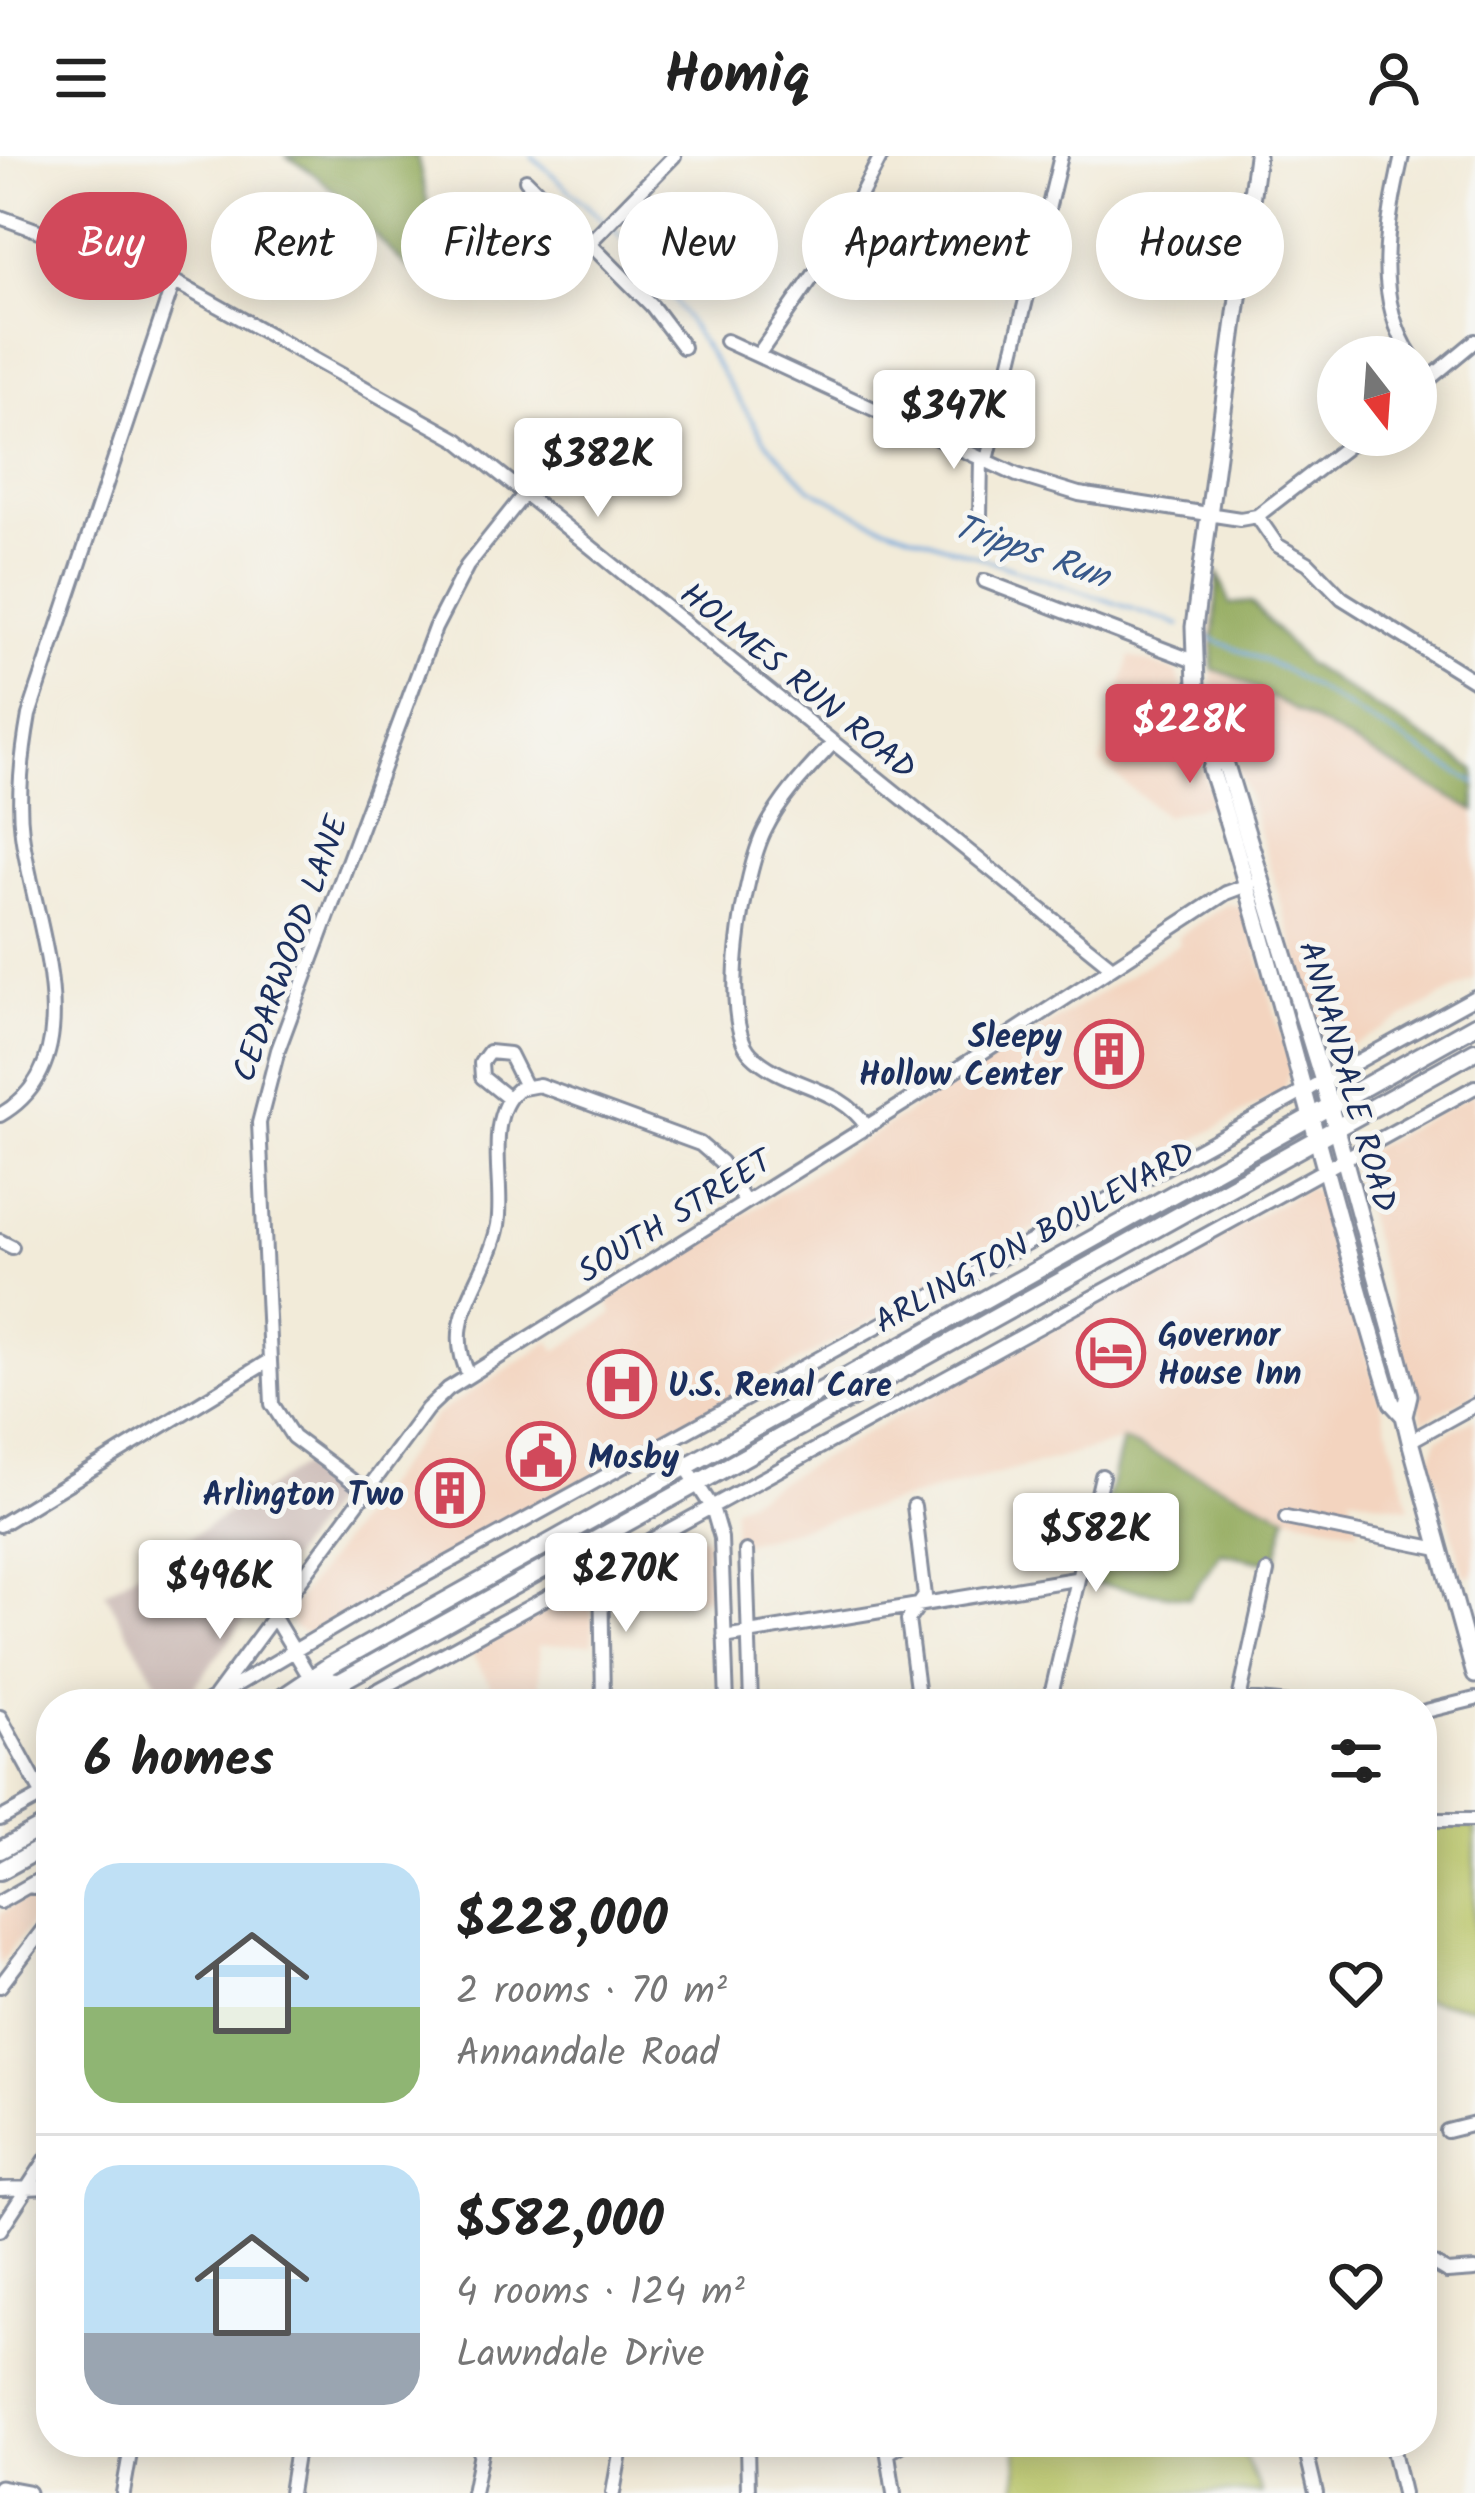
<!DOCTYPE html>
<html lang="en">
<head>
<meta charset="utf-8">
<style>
	body { margin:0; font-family:Kalam,sans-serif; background:#f6f6f6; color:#222; height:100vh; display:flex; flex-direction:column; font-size:45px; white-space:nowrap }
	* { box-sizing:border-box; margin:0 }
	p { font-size:39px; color:#767676 }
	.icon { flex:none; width:66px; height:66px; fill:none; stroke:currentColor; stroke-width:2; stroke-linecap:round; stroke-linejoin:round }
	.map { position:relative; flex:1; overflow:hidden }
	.details { position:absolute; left:36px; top:1533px; width:1401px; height:768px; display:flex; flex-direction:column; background:#fff; border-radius:48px; box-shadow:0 6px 30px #0003 }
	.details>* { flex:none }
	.hud { position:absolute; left:36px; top:36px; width:1404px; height:108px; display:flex; gap:24px }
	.needle { width:78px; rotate:163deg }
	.fabs { position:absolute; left:1317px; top:180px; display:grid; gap:24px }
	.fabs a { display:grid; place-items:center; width:120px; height:120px; border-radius:50%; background:#fff; box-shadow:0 6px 30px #0003; font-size:60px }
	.price { position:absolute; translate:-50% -102px; padding:0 27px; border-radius:12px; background:#fff; color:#222; font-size:39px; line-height:78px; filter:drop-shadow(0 3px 6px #0008) }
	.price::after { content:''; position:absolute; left:50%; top:72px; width:36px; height:27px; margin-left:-18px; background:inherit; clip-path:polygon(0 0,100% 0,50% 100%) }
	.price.current { background:#d1495b; color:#fff }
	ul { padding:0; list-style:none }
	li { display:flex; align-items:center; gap:36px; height:300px; padding:0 48px }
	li+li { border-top:3px solid #e0e0e0 }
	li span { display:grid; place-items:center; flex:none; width:336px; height:240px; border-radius:36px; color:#555 }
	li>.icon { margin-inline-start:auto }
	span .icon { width:144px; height:144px; fill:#fffc; stroke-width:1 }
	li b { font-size:51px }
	h2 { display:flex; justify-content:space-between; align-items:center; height:144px; padding:0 48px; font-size:51px }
	.chip { padding:0 42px; border-radius:54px; background:#fff; box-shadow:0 6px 30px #0003; font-size:42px; line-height:108px }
	.chip.current { background:#d1495b; color:#fff }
	header { display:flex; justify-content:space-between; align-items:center; height:156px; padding:0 48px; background:#fff; font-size:54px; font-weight:800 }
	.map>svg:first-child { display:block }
</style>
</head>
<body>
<header><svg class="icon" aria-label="menu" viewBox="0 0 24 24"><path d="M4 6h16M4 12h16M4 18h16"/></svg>Homiq<svg class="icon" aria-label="person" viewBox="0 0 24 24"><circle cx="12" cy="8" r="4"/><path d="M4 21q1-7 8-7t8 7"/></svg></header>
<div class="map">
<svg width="1475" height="2337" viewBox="0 0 1475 2337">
	<rect width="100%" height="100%" fill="#f6f6f2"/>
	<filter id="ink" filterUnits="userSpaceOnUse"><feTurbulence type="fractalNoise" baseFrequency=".00833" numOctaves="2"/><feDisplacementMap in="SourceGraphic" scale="24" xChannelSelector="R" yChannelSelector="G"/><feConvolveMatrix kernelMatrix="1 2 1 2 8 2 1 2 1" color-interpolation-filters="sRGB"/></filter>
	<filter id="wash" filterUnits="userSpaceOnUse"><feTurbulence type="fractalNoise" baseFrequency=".004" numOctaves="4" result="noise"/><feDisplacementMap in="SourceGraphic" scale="48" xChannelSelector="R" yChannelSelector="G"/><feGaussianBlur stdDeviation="2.7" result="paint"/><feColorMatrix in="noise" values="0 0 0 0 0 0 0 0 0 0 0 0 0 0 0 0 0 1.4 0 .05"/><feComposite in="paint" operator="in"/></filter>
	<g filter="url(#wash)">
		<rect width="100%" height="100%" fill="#f2ebd9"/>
		<path fill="#f3d4bf" d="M1218 416 1238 471 1258 454 1306 507 1475 614V823L1334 899 1326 892 1213 527 1210 485Z
			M1130 500 1177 516 1212 647 1165 660 1100 607Z
			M1227 748 1245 752 1291 913 1283 935 309 1478 295 1472 287 1458 436 1259 550 1185 557 1195 613 1158 608 1144 1180 787 1177 781Z
			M1475 937V1237L1423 1265 1353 1009 1360 999Z
			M1309 1031 1323 1042 1410 1352 1350 1339 1359 1374 1287 1359 1122 1285 734 1389 733 1351Z
			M1475 1262V1418L1465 1421 1431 1304 1437 1283Z
			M690 1373 707 1383 709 1442 613 1443V1420L619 1413Z
			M591 1431 593 1488 539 1489 540 1536 495 1537 471 1497Z
			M31 1740 42 1741 44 1750 0 1808V1758Z"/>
		<path fill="#cfc0bb" d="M309 1305 344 1330 186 1542 169 1548 105 1436Z"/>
		<path fill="#b7c364" stroke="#697961" stroke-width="3" d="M1422 1669 1475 1671V1851L1422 1844Z
			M1017 2286H1238L1262 2337H1017Z"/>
		<path fill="#91a95a" stroke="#566c5c" stroke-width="3" d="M285 0H417L438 92 419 121C371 83 340 27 285 0Z
			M1218 416 1230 448 1251 446 1306 507 1475 614V655L1233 520 1212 513Z
			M1122 1284 1287 1359 1275 1408 1221 1397 1189 1442 1087 1427Z"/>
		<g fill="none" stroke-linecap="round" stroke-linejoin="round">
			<path stroke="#6ca5db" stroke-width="3" d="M532 0 605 66
				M612 72 653 111 766 286 810 332 869 364 1180 469
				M1208 481 1281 512 1475 627"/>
		</g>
	</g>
	<g filter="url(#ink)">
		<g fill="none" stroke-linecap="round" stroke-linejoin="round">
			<g stroke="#868d9c" stroke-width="18">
				<path id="minor" d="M1402 0C1387 67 1372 141 1412 201
					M526 24 652 150 683 191
					M0 61 168 122 458 284 1112 811
					M590 86 674 0
					M726 185 1017 319 1079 338 1240 363 1257 360 1362 279
					M758 199 834 90 881 0
					M1416 234 1475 185
					M987 304 1061 0
					M1257 360 1277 389 1308 407 1342 442 1475 525
					M980 361 981 302
					M985 425 1194 505
					M833 587C808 614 782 640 765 674 744 715 718 864 751 898 785 932 839 928 867 971
					M508 942 482 921 481 907 489 896 509 898 525 930
					M0 959C97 903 33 766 22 678 17 639 22 598 29 559L174 125
					M0 1085 12 1091
					M469 1219C440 1162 487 1126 498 1069 505 1029 483 961 518 933L539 929 700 988 721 1006 745 1046
					M669 1285 712 1351 721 1382 727 1548
					M1410 1285 1475 1249
					M366 1335 293 1281 272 1248 259 967 278 894 435 472 467 410 526 336
					M914 1350 925 1440 908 1464 919 1548
					M1286 1362 1439 1393
					M0 1369 267 1206
					M746 1395 751 1548
					M601 1411 603 1548
					M272 1458 312 1525
					M724 1481 1075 1423
					M215 1540 427 1253 448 1233 919 938 1226 737 1250 728
					M1239 1543 1290 1548
					M204 1548 384 1442 1475 841
					M353 1548 1475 931
					M1049 1548 1102 1320
					M1238 1548 1267 1416
					M1422 1556 1475 1543
					M0 1561 43 1640
					M0 1663 51 1635
					M1422 1664H1475
					M29 1730 51 1734
					M0 1746 51 1717
					M0 1830 51 1763
					M1447 1975 1475 1968
					M0 2033 51 2031
					M0 2074 51 1996
					M1422 2101 1447 2116 1475 2114
					M747 2286 748 2337
					M886 2286 894 2337
					M1304 2286 1316 2337
					M1391 2286 1403 2337
					M891 2295 907 2286
					M123 2337 132 2286
					M290 2337 298 2286
					M473 2337 483 2286
					M613 2337 622 2286"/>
			</g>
			<g stroke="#868d9c" stroke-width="21">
				<path id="major" d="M1257 0 1194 471 1196 529 1215 603 1211 613C1279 823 1327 1037 1392 1247L1404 1260
					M1215 603 1226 609 1322 922 1409 1239 1404 1260 1410 1285 1475 1519
					M0 2332 27 2337"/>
			</g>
			<g stroke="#868d9c" stroke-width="22">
				<path id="highway" d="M312 1525 340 1526 1475 895
					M273 1548 331 1509 1475 869
					M0 1694 51 1666
					M0 1715 51 1687"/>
			</g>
			<use href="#minor" stroke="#fff" stroke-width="12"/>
			<use href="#major" stroke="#fff" stroke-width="15"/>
			<use href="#highway" stroke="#fff" stroke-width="16"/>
		</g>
	</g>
	<defs>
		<g id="building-ring" transform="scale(3.45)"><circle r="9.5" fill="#f6f6f2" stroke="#d1495b" stroke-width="1.5"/><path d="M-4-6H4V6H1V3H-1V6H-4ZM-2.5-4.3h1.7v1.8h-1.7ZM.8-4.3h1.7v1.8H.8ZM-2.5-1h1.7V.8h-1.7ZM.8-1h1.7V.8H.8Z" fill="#d1495b"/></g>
		<g id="hotel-ring" transform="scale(3.45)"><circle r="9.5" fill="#f6f6f2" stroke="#d1495b" stroke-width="1.5"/><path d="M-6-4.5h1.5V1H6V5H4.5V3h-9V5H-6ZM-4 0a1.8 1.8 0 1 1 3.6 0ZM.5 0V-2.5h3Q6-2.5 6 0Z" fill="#d1495b"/></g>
		<g id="hospital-ring" transform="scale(3.45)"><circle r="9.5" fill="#f6f6f2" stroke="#d1495b" stroke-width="1.5"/><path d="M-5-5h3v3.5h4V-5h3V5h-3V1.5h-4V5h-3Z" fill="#d1495b"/></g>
		<g id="civic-ring" transform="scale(3.45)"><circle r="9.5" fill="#f6f6f2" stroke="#d1495b" stroke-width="1.5"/><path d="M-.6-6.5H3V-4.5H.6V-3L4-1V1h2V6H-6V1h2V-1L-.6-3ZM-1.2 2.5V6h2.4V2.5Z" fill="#d1495b"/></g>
	</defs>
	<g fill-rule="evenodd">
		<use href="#building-ring" x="1109" y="898"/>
		<use href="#hotel-ring" x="1111" y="1197"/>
		<use href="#hospital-ring" x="622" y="1228"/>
		<use href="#civic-ring" x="541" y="1300"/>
		<use href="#building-ring" x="450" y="1337"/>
	</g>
	<g text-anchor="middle" stroke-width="10" stroke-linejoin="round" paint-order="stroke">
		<g font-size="33" fill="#1b2f5e" stroke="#f6f6f2">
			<text transform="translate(799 524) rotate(39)" y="12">HOLMES RUN ROAD</text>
			<text transform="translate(289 792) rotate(-70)" y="12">CEDARWOOD LANE</text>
			<text transform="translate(1349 920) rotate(74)" y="12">ANNANDALE ROAD</text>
			<text transform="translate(674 1059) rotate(-32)" y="12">SOUTH STREET</text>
			<text transform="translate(1034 1080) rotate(-29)" y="12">ARLINGTON BOULEVARD</text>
		</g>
		<g font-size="33" font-weight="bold" fill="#1b2f5e" stroke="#f6f6f2" text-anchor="start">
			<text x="1062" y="891" text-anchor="end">Sleepy<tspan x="1062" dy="38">Hollow Center</tspan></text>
			<text x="1158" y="1190">Governor<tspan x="1158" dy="38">House Inn</tspan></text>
			<text x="668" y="1240">U.S. Renal Care</text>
			<text x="588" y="1312">Mosby</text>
			<text x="404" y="1349" text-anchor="end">Arlington Two</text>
		</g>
		<g font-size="36" font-style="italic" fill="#37588a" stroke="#f6f6f2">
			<text transform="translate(1032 394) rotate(19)" y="13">Tripps Run</text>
		</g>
	</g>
</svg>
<div class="fabs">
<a><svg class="needle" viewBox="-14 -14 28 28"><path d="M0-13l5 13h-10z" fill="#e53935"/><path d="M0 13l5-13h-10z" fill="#767676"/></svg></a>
</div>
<b class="price" style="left:954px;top:316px">$347K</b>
<b class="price" style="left:598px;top:364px">$382K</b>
<b class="price current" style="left:1190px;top:630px">$228K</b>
<b class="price" style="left:1096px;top:1439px">$582K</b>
<b class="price" style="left:626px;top:1479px">$270K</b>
<b class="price" style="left:220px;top:1486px">$496K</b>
<div class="hud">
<a class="chip current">Buy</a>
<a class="chip">Rent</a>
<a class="chip">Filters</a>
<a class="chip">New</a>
<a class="chip">Apartment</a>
<a class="chip">House</a>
</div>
<section class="details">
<h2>6 homes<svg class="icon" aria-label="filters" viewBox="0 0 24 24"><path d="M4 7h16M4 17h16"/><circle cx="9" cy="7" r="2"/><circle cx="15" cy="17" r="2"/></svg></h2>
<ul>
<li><span style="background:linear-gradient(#bfe0f5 60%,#8fb573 0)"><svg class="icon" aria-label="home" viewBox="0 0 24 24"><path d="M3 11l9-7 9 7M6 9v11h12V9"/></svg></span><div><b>$228,000</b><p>2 rooms · 70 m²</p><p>Annandale Road</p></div><svg class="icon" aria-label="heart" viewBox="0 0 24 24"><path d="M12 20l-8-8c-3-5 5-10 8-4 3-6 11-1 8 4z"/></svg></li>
<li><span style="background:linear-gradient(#bfe0f5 70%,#9aa5b1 0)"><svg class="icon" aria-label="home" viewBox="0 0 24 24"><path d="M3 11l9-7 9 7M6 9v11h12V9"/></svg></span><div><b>$582,000</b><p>4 rooms · 124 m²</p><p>Lawndale Drive</p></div><svg class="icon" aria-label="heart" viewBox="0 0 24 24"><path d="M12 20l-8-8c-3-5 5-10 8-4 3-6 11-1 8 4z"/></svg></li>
</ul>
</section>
</div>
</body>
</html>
